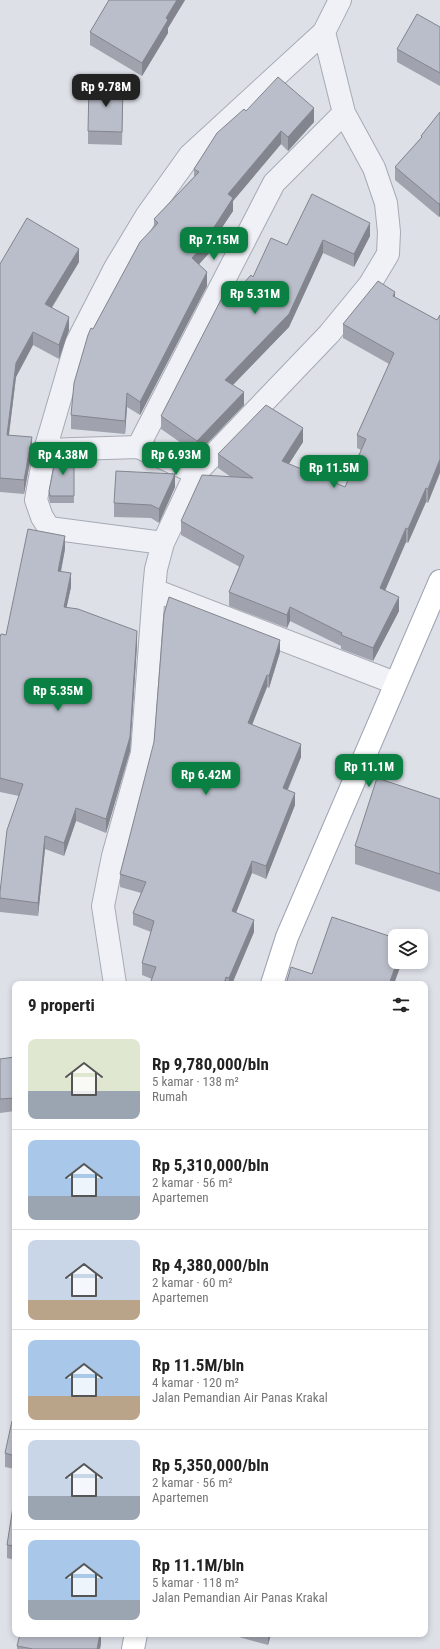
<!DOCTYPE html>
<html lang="id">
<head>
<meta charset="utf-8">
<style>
	body { margin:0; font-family:"Roboto Condensed",sans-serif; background:#f6f6f6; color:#222; height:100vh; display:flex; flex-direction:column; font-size:15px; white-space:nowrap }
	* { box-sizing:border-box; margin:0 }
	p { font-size:13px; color:#767676 }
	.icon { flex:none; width:22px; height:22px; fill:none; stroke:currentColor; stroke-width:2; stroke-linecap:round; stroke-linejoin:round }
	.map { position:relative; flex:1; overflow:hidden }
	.side { position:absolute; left:12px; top:981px; width:416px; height:656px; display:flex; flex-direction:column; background:#fff; border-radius:8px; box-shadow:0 2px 6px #0003 }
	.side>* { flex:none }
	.fabs { position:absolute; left:388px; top:929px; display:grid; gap:8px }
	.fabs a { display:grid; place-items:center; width:40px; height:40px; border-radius:8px; background:#fff; box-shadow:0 2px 6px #0003; font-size:20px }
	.price { position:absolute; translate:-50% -34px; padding:0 9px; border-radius:8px; background:#0b8043; color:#fff; font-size:13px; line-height:26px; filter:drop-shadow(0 1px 2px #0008) }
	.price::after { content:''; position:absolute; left:50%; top:24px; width:12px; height:9px; margin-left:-6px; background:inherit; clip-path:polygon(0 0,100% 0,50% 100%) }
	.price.active { background:#222; color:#fff }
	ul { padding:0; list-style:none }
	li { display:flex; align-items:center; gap:12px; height:100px; padding:0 16px }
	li+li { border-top:1px solid #e0e0e0 }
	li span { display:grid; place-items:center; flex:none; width:112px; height:80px; border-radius:8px; color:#555 }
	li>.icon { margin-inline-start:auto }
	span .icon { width:48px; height:48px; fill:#fffc; stroke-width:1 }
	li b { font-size:17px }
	h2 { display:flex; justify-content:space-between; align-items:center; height:48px; padding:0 16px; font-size:17px }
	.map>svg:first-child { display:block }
</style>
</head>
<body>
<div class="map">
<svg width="440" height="1649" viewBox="0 0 440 1649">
	<rect width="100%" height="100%" fill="#dde0e7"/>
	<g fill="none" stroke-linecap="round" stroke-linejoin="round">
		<g stroke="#a6aab4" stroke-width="24">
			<path id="minor" d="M138 447 274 183 344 113
				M45 450 138 447 196 473
				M163 543 49 528 42 517 36 500 45 450 76 344 115 268 147 215 190 155 324 32 340 0
				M154 590 395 683
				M115 984 103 906 113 856 142 753 154 590 156 569 163 543 196 473 329 334 370 284 388 254 389 232 386 203 374 168 344 113 324 32"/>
		</g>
		<g stroke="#9ca2b3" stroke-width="24">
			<path id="major" d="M272 984 287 937 440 581
				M133 1649 136 1634"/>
		</g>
		<use href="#minor" stroke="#f0f1f6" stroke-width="22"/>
		<use href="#major" stroke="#fff" stroke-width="22"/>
	</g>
	<path fill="#a0a3ae" d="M109 0H185L168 28V33L142 76 90 45V32Z
		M440 27V86L397 62V49Z
		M123 100 122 145 88 144V131Z
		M246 111 314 122 288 151 281 144 233 201V211L211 244V251L199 264 207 286 140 415 127 407 125 434 71 429V415L93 329 154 226V219L194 177V169Z
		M440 112V216L439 217 395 180V167L421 138V136Z
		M312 194 370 236 354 267 323 253 289 327 233 385 244 405 197 454 161 429V416L233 295 287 245Z
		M79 262 52 308 69 330 59 359 33 345 16 377 9 435 32 451 24 494 0 492V264Z
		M395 298 437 320 428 503 426 502 408 543 406 542 385 591 399 611 373 661 341 649V646L290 621 287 628 229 606V592L240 567 181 535V521L231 477 218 468V454L303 442 288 464 345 487 361 450 357 448V435L389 364 343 338V324Z
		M74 454V503H50L49 499V491Z
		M175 487 159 523 151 518 114 517V503Z
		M65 549 61 572 71 587 66 607 137 645 130 751 106 833 76 821 64 856 45 849 38 916 0 912V892L19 796 0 792V637L6 635Z
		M280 652 269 688 267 687 252 725 301 757 288 790 295 805 266 879 252 873 236 912 254 932 232 984H150L152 979 142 975V963L151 932 133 925V913L141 893 120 887V874Z
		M440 799V892L355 864V846Z
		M15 1057V1111L0 1113V1059Z
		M15 1422V1469L5 1467V1453Z
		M15 1494V1560L7 1558V1545Z
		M101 1634V1643L100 1649H17V1646Z
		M228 1634H271L268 1645Z"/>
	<path fill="#82858d" d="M177 0H185L168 28V33L142 76V63L166 18Z
		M314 108V122L288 151V137Z
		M281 131V144L233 201V211L211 244V251L192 272V258L228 194Z
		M440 203V216L439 217V204Z
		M370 223V236L354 267V254Z
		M323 240V253L289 327 225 393V380Z
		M79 249V262L45 318V304Z
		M207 272V286L140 415V402Z
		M395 292V305L393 296Z
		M69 317V330L59 359V345Z
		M33 332V345L16 377 7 449V435L16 363Z
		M244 392V405L197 454V441Z
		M127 393V407L125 434V421Z
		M303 428V442L282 475V461Z
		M32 437V451L24 494V480Z
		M440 459V473L428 503V489Z
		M175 474V487L159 523V509Z
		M426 488V502L408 543V529Z
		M406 528V542L380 602V588Z
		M65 536V549L58 585V571Z
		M71 573V587L64 620V607Z
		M399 597V611L373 661V648Z
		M290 607V621L287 628V615Z
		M137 631V645L130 751 106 833V819Z
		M280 640V652L269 688V676Z
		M267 675V687L248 735V723Z
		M301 744V757L283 800V788Z
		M295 793V805L266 879V866Z
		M76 808V821L64 856V843Z
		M45 836V849L38 916V903Z
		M252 861V873L232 923V911Z
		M254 920V932L232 984H229V978Z
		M397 962H402L394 984H389Z
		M226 977V984H224Z
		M100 1634H101V1643L100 1649H97Z
		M268 1634H271L268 1645Z"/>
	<path fill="#babeca" stroke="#82858d" d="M109 0H177L166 18 168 20 142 63 90 32Z
		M417 14 440 27V73L397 49Z
		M278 77 314 108 288 137 281 131 228 194 233 198 209 235 211 237 192 258 207 272 140 402 127 393 125 421 71 415 74 383 88 335 91 328 93 329 140 242 158 223 154 219 199 172 194 169 217 133 244 109 246 111Z
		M89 85 123 86 122 132 88 131Z
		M440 112V203L439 204 395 167 422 137 421 136Z
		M312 194 370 223 354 254 323 240 289 314 225 380 244 392 197 441 161 416 226 290 233 295 251 275 253 277 271 238 287 245Z
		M27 218 79 249 45 304 69 317 59 345 33 332 16 363 7 435 32 437 24 480 0 478V264Z
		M378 281 395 292 393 296 437 320 440 315V459L428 489 426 488 408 529 406 528 380 588 399 597 373 648 341 635 342 633 290 607 287 615 229 592 244 556 181 521 202 475 253 478 218 454 266 405 303 428 282 461 345 487 366 439 357 435 394 353 343 324Z
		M74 454V496H50L49 491 56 455Z
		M116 471 175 474 159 509 151 505 114 503Z
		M28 529 65 536 58 571 71 573 64 607 78 609 137 631 130 737 106 819 76 808 64 843 45 836 38 903 0 898V892L7 830 23 784 0 778V637L1 634 6 635Z
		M169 597 280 640 269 676 267 675 248 723 301 744 283 788 295 793 266 866 252 861 232 911 254 920 229 978 226 977 224 984H150L156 967 142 963 154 921 133 913 146 882 120 874 154 742 164 614Z
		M377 778 440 799V874L355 846Z
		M332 917 395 938V962H397L389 984H286L291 967 312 974Z
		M15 1057V1098L0 1099V1059Z
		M12 1421 15 1422V1456L5 1453Z
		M15 1494V1546L7 1545Z
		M20 1634H100L97 1649H33L17 1646Z"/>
</svg>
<div class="fabs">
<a><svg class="icon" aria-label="layers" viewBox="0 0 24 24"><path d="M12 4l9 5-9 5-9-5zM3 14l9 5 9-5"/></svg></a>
</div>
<b class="price active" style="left:106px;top:108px">Rp 9.78M</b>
<b class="price" style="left:214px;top:261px">Rp 7.15M</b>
<b class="price" style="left:255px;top:315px">Rp 5.31M</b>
<b class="price" style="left:63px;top:476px">Rp 4.38M</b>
<b class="price" style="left:176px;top:476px">Rp 6.93M</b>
<b class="price" style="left:334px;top:489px">Rp 11.5M</b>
<b class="price" style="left:58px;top:712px">Rp 5.35M</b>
<b class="price" style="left:369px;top:788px">Rp 11.1M</b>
<b class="price" style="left:206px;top:796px">Rp 6.42M</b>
<section class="side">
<h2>9 properti<svg class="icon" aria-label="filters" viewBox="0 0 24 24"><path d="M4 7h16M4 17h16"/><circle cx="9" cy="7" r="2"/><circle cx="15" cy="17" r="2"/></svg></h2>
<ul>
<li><span style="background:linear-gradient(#dfe7d0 65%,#9aa5b1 0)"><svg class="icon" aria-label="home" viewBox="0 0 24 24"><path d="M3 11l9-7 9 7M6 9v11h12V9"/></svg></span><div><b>Rp 9,780,000/bln</b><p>5 kamar · 138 m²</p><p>Rumah</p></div></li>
<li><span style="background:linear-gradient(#a9c7e8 70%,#9aa5b1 0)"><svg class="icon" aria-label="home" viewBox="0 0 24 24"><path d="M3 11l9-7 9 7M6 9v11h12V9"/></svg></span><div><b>Rp 5,310,000/bln</b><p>2 kamar · 56 m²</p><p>Apartemen</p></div></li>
<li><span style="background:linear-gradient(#c9d6e8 75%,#b9a48a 0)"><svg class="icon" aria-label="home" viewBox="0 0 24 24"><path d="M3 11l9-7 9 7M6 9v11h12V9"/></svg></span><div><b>Rp 4,380,000/bln</b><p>2 kamar · 60 m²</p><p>Apartemen</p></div></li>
<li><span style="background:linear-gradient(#a9c7e8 70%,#b9a48a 0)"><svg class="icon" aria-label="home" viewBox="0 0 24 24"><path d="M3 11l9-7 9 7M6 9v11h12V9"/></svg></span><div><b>Rp 11.5M/bln</b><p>4 kamar · 120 m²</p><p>Jalan Pemandian Air Panas Krakal</p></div></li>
<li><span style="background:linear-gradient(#c9d6e8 70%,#9aa5b1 0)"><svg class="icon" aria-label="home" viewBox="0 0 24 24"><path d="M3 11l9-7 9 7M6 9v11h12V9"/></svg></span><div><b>Rp 5,350,000/bln</b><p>2 kamar · 56 m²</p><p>Apartemen</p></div></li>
<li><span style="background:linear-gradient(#a9c7e8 75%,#9aa5b1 0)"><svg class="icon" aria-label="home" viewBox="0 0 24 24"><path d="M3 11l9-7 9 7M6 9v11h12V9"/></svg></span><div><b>Rp 11.1M/bln</b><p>5 kamar · 118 m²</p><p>Jalan Pemandian Air Panas Krakal</p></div></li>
</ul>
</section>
</div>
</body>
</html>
